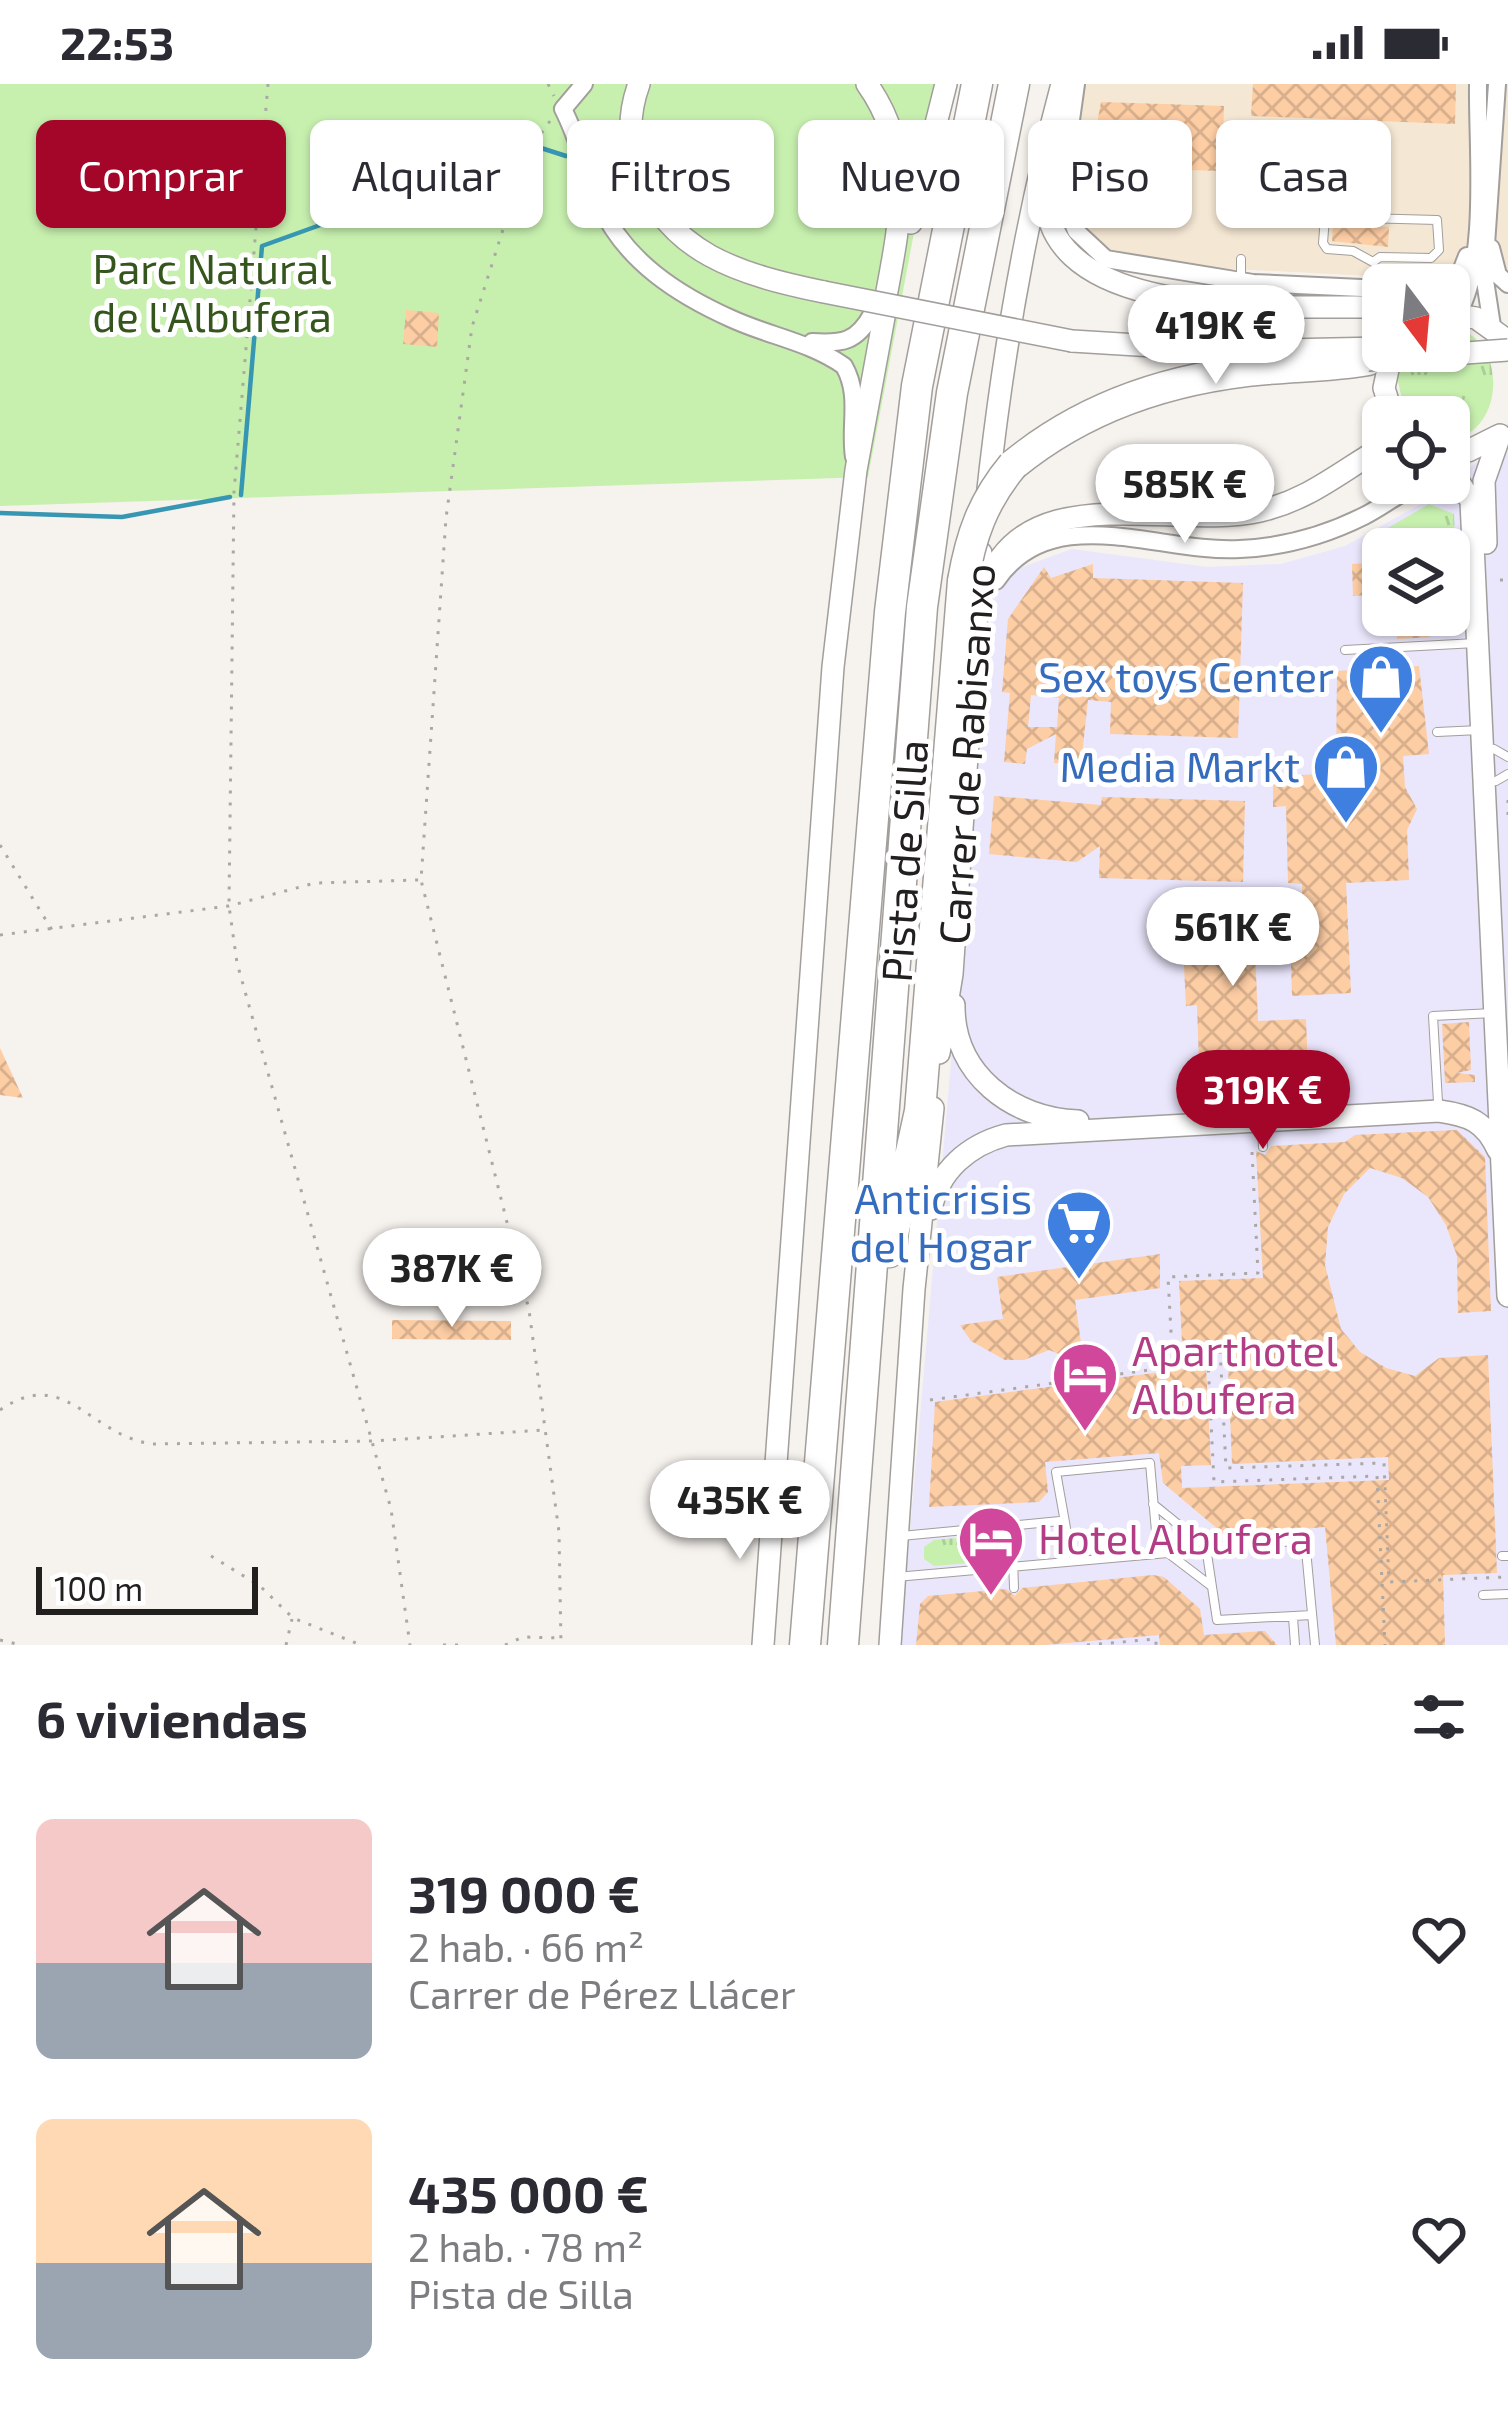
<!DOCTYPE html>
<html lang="es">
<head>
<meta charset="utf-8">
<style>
	body { margin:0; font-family:"Exo 2",sans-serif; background:#f2f2f3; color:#2b2b33; height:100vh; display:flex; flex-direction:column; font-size:45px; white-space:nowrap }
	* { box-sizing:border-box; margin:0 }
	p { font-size:39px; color:#7c7c81 }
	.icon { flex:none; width:66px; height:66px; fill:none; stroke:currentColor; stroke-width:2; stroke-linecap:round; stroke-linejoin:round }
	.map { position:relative; height:1561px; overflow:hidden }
	.details { display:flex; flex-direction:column; background:#fff; flex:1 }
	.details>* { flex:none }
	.banner { position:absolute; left:36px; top:36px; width:1437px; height:108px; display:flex; gap:24px }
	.needle { width:78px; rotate:164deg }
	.controls { position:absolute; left:1362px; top:180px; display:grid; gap:24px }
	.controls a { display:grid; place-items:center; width:108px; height:108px; border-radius:18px; background:#fff; box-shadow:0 3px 9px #0004; font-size:60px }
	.scale { position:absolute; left:36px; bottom:30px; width:222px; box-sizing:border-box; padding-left:12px; border:6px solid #21201e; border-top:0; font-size:33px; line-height:42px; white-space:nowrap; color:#21201e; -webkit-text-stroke:9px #fff; paint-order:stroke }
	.price { position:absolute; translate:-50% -102px; padding:0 27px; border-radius:42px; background:#fff; color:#222; font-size:39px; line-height:78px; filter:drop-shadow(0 3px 6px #0008) }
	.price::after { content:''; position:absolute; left:50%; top:72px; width:36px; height:27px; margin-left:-18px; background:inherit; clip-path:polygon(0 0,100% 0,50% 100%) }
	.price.selected { background:#a30628; color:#fff }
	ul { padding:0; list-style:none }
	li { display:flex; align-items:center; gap:36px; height:300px; padding:0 36px }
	li span { display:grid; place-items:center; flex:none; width:336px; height:240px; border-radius:18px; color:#555 }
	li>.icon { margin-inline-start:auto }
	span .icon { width:144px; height:144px; fill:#fffc; stroke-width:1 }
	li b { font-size:51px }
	h2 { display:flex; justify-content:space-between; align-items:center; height:144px; padding:0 36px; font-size:51px }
	.tag { padding:0 42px; border-radius:18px; background:#fff; box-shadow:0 3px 9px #0004; font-size:42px; line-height:108px }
	.tag.selected { background:#a30628; color:#fff }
	.status { display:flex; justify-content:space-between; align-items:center; height:84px; padding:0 60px; background:#fff; direction:ltr }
	.status svg { height:33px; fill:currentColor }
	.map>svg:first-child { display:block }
</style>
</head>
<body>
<div class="status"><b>22:53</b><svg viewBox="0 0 49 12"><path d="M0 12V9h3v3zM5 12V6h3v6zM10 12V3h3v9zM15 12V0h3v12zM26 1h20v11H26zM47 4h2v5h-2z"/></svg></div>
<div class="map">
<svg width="1508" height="1561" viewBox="0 0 1508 1561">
	<defs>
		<pattern id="grass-tufts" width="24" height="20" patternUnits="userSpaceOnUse" patternTransform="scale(3)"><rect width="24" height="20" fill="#c7f0af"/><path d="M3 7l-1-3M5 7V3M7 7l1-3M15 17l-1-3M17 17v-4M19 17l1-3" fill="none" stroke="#abce96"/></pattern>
		<pattern id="building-cross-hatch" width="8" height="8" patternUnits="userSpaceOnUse" patternTransform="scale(3)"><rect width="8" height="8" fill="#fdcda4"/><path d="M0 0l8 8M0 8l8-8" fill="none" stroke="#d9b08d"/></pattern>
	</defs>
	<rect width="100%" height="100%" fill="#f6f2ee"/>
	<path fill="#eae6fc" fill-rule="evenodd" d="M1508 339V1561H900L992 511 1017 485 1072 465 1207 483 1281 480 1345 462 1428 416 1481 375ZM1383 465H1449V531H1383Z"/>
	<path fill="#f4e7d3" d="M1079 0H1508V199L1157 181 1097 168 1061 118Z"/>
	<path fill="url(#grass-tufts)" d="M1449 243C1508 249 1508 349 1449 356V333L1405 329 1397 293 1403 274 1449 267Z
		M1429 420 1454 430 1455 459 1390 460 1386 445Z
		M993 1451 1002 1457 1003 1469 994 1477 934 1482 924 1475V1463L934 1456Z"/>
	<path fill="#c7f0af" d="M0 0H942L868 393 0 422Z
		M1438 298a16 16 0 1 1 32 0a16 16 0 1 1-32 0Z"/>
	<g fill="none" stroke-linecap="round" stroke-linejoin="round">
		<path stroke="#3797b3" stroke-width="4.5" d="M538 63 566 72
			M241 411 262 162 523 68
			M0 429 122 433 230 413"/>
	</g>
	<path fill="url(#building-cross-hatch)" fill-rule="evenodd" d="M1253 0H1456L1455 40 1251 32Z
		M1101 18 1224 22 1222 87 1089 83Z
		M1333 141 1389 143 1388 163 1332 157Z
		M406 226 439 229 437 263 403 260Z
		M1383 478V510L1353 512 1352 480Z
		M1093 480V494L1243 499 1238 654 1110 650 1111 618 1088 616 1081 681 1054 679 1056 650 1027 665 1025 680 1004 678 1010 609 1002 608 1008 535 1044 483 1051 494ZM1031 611 1059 614 1057 643H1028Z
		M1396 531H1429L1430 553 1397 555Z
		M1419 582 1429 670 1403 672 1405 703 1417 725 1407 746 1409 796 1346 799 1351 909 1292 912 1289 817 1302 816V800L1288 799 1286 722 1273 723V701L1285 692 1336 689 1337 587Z
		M994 712 1101 721 1102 713 1245 717 1243 798 1099 794 1100 762 1077 778 989 770Z
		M1253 818 1258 937 1306 935 1308 985 1282 986V973L1199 977 1197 921 1186 922 1181 822Z
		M1469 938 1471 986 1457 989 1475 991V998L1445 999 1442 940Z
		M0 964 23 1014 0 1011Z
		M1457 1046 1485 1073 1491 1227 1458 1229 1457 1172 1446 1141 1428 1113 1402 1094 1370 1084 1344 1110 1328 1143 1325 1181 1341 1245 1360 1268 1386 1284 1415 1292 1439 1274 1488 1271 1497 1489 1443 1491 1445 1561H1336L1325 1443 1226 1452 1163 1399 1159 1369 1045 1378 1048 1408 1039 1418 929 1423 935 1318 1206 1282 1211 1381 1181 1382 1182 1404 1389 1396 1388 1373 1232 1380 1227 1257 1182 1259 1179 1197 1263 1194 1256 1067 1265 1071 1271 1062 1345 1058 1355 1051Z
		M1160 1170V1204L1075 1216 1084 1280 1049 1266 1024 1276H1005L971 1257 960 1241 1003 1235 997 1193Z
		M434 1185H503V1214H449L448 1199 436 1200Z
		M392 1236 511 1237V1256L392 1255Z
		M1153 1491 1164 1493 1200 1525 1204 1551 1265 1547 1277 1561H1160L1159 1551 1045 1561H916L920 1520 928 1512 1006 1505 1015 1512 1022 1504Z"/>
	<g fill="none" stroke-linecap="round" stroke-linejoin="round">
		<g stroke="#a29e9b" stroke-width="10">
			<path id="service" d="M1325 133 1437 136 1439 166 1431 174 1380 173 1373 178 1353 167 1327 165 1323 159Z
				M1241 175V198
				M1345 566 1476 559
				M1437 648 1480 646
				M1494 665 1508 673
				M1496 697 1508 690
				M1438 1018 1433 932 1493 929
				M1262 1041 1263 1063
				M1153 1420 1206 1463 1298 1457 1306 1466 1315 1561
				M1012 1442 1014 1504
				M901 1452 1060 1437
				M1206 1463 1217 1536 1312 1531
				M1502 1472H1508
				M1065 1478 1066 1444 1056 1388 1150 1379 1158 1470
				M896 1493 1168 1469 1210 1501
				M1483 1511 1508 1510
				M1293 1533 1295 1561"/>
		</g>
		<g stroke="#a29e9b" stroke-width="20">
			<path id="minor" d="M584 0 563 25C579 56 586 89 600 121 625 177 678 211 732 235 769 252 810 258 844 282 861 312 849 341 854 373
				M1076 0 1061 108 1076 147 1106 175 1253 199 1383 205
				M1491 164 1498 191 1508 200
				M1447 201 1460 190 1467 172
				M1458 230C1489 173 1477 65 1478 0
				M1492 242 1484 190 1497 0
				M812 258C842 260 857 258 872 230
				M996 497C1052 414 1160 470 1240 465 1283 463 1326 451 1364 432 1386 421 1407 402 1430 399"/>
		</g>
		<g stroke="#a29e9b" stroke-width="24">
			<path id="tertiary" d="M639 0C629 27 628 54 637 82 664 170 742 191 824 208
				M867 0C914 66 901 133 887 207
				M1046 100C1034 243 1294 221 1383 223
				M911 139 946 0
				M1449 230 1476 234 1508 257
				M1072 257 1235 267 1383 264
				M1392 267 1384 304 1393 333
				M1449 368 1468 367 1498 352
				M1449 382 1471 417 1508 1212
				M987 414C1002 275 1026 134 1062 0
				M1486 459 1484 397 1500 351
				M985 505C1023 390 1171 447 1260 427 1309 416 1341 387 1383 363
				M954 921C953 990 1013 1035 1078 1037
				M939 969 952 890 981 469
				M931 1125C939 1086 969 1061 1006 1051L1439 1027C1468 1031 1485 1037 1498 1066
				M763 1561 833 583 856 386 884 233
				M890 1561 914 1205 933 1024"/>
		</g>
		<g stroke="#a29e9b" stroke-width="33">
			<path id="motorway" d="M1013 381C1086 321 1173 293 1267 285 1301 282 1335 282 1368 276
				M889 1168 920 1027 963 497
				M805 1561 890 528 917 302 977 0
				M843 1561 922 523 952 309 1014 0"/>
		</g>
		<path stroke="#aba8a4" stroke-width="3" stroke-dasharray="3 9" stroke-linecap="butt" d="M268 0 234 408 229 822 237 879 391 1425 410 1561
			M548 0 554 12
			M550 37 527 70 472 243 446 434 421 796 529 1226 559 1448 561 1561
			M1500 496H1508
			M1508 716V738
			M0 761 52 846
			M0 851 229 822 315 799 419 796
			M1252 1068 1258 1189 1168 1193 1172 1266 1220 1263 1226 1384 1384 1379 1389 1498 1505 1493
			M930 1316 1208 1278 1214 1398 1377 1392 1385 1561
			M0 1326C65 1281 89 1351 152 1360L373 1357 545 1346
			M211 1472 260 1502 293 1534 361 1561
			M0 1556 21 1561
			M286 1561 292 1535
			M443 1561H463
			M505 1561 523 1553 560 1554
			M1087 1561 1156 1555V1561"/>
		<use href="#service" stroke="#fff" stroke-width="8"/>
		<use href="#minor" stroke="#fff" stroke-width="16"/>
		<use href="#tertiary" stroke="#fff" stroke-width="21"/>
		<use href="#motorway" stroke="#fff" stroke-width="30"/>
		<g stroke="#a29e9b" stroke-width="24" stroke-linecap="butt">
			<path id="tertiary-bridge" d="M824 208 1072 257
				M1368 276 1508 266"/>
		</g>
		<g stroke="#a29e9b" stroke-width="33" stroke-linecap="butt">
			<path id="motorway-bridge" d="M963 497C971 451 983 417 1013 381"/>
		</g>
		<use href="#tertiary-bridge" stroke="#fff" stroke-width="21"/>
		<use href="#motorway-bridge" stroke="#fff" stroke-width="30"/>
	</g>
	<defs>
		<g id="shop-pin" transform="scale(3.45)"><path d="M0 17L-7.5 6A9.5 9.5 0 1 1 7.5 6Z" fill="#3f7fe0" stroke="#fff"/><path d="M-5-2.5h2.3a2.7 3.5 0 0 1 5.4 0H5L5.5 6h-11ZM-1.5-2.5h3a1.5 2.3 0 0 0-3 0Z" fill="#fff"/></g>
		<g id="supermarket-pin" transform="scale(3.45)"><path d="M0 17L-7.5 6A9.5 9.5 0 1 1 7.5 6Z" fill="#3f7fe0" stroke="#fff"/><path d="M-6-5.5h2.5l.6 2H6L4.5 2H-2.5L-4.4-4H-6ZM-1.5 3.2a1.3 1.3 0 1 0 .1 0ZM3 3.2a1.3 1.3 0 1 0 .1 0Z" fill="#fff"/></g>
		<g id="hotel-pin" transform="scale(3.45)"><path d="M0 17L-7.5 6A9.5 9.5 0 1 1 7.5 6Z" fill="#d1479c" stroke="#fff"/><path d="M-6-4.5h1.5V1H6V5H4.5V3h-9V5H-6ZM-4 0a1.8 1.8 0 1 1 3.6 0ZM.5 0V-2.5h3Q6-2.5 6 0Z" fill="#fff"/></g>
	</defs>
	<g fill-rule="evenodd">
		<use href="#shop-pin" x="1381" y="593"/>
		<use href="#shop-pin" x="1346" y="683"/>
		<use href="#supermarket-pin" x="1079" y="1139"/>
		<use href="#hotel-pin" x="1085" y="1291"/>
		<use href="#hotel-pin" x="991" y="1455"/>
	</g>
	<g text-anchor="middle" stroke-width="10" stroke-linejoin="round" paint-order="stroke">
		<g font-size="42" fill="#34551b" stroke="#fff">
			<text x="212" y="200">Parc Natural<tspan x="212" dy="48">de l'Albufera</tspan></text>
		</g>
		<g font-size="42" fill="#366cbe" stroke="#fff" text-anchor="end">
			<text x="1334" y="608">Sex toys Center</text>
			<text x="1300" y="698">Media Markt</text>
			<text x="1032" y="1130">Anticrisis<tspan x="1032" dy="48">del Hogar</tspan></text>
		</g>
		<g font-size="42" fill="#21201e" stroke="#fff">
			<text transform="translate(967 670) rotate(-86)" y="15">Carrer de Rabisanxo</text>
			<text transform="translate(905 777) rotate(-86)" y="15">Pista de Silla</text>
		</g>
		<g font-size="42" fill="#b23c85" stroke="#fff" text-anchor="start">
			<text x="1132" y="1282">Aparthotel<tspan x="1132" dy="48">Albufera</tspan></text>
			<text x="1038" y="1470">Hotel Albufera</text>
		</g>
	</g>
</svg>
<div class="controls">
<a><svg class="needle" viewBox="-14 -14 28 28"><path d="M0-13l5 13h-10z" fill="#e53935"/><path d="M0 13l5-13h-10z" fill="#7c7c81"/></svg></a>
<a><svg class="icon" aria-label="locate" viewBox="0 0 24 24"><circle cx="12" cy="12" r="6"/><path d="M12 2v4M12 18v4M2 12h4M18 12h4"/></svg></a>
<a><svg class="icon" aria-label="layers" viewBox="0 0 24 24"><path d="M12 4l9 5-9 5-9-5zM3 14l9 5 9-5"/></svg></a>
</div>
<div class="scale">100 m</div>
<b class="price" style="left:1216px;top:303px">419K €</b>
<b class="price" style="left:1185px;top:462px">585K €</b>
<b class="price" style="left:1233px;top:905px">561K €</b>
<b class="price selected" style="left:1263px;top:1068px">319K €</b>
<b class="price" style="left:452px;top:1246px">387K €</b>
<b class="price" style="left:740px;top:1478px">435K €</b>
<div class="banner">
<a class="tag selected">Comprar</a>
<a class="tag">Alquilar</a>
<a class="tag">Filtros</a>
<a class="tag">Nuevo</a>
<a class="tag">Piso</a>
<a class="tag">Casa</a>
</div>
</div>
<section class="details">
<h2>6 viviendas<svg class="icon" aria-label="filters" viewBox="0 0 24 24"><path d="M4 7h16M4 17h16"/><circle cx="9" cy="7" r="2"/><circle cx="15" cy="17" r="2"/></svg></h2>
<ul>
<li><span style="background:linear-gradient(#f6c9c9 60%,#9aa5b1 0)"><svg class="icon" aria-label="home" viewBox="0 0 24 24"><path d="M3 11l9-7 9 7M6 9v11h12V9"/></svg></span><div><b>319 000 €</b><p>2 hab. · 66 m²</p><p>Carrer de Pérez Llácer</p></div><svg class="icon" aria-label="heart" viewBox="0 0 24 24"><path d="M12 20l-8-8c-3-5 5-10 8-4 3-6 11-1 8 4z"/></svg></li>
<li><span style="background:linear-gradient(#ffd9b3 60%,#9aa5b1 0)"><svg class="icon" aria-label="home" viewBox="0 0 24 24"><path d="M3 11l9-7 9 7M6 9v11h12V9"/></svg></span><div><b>435 000 €</b><p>2 hab. · 78 m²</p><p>Pista de Silla</p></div><svg class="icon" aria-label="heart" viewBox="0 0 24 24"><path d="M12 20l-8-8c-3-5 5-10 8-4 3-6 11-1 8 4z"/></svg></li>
</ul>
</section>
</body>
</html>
